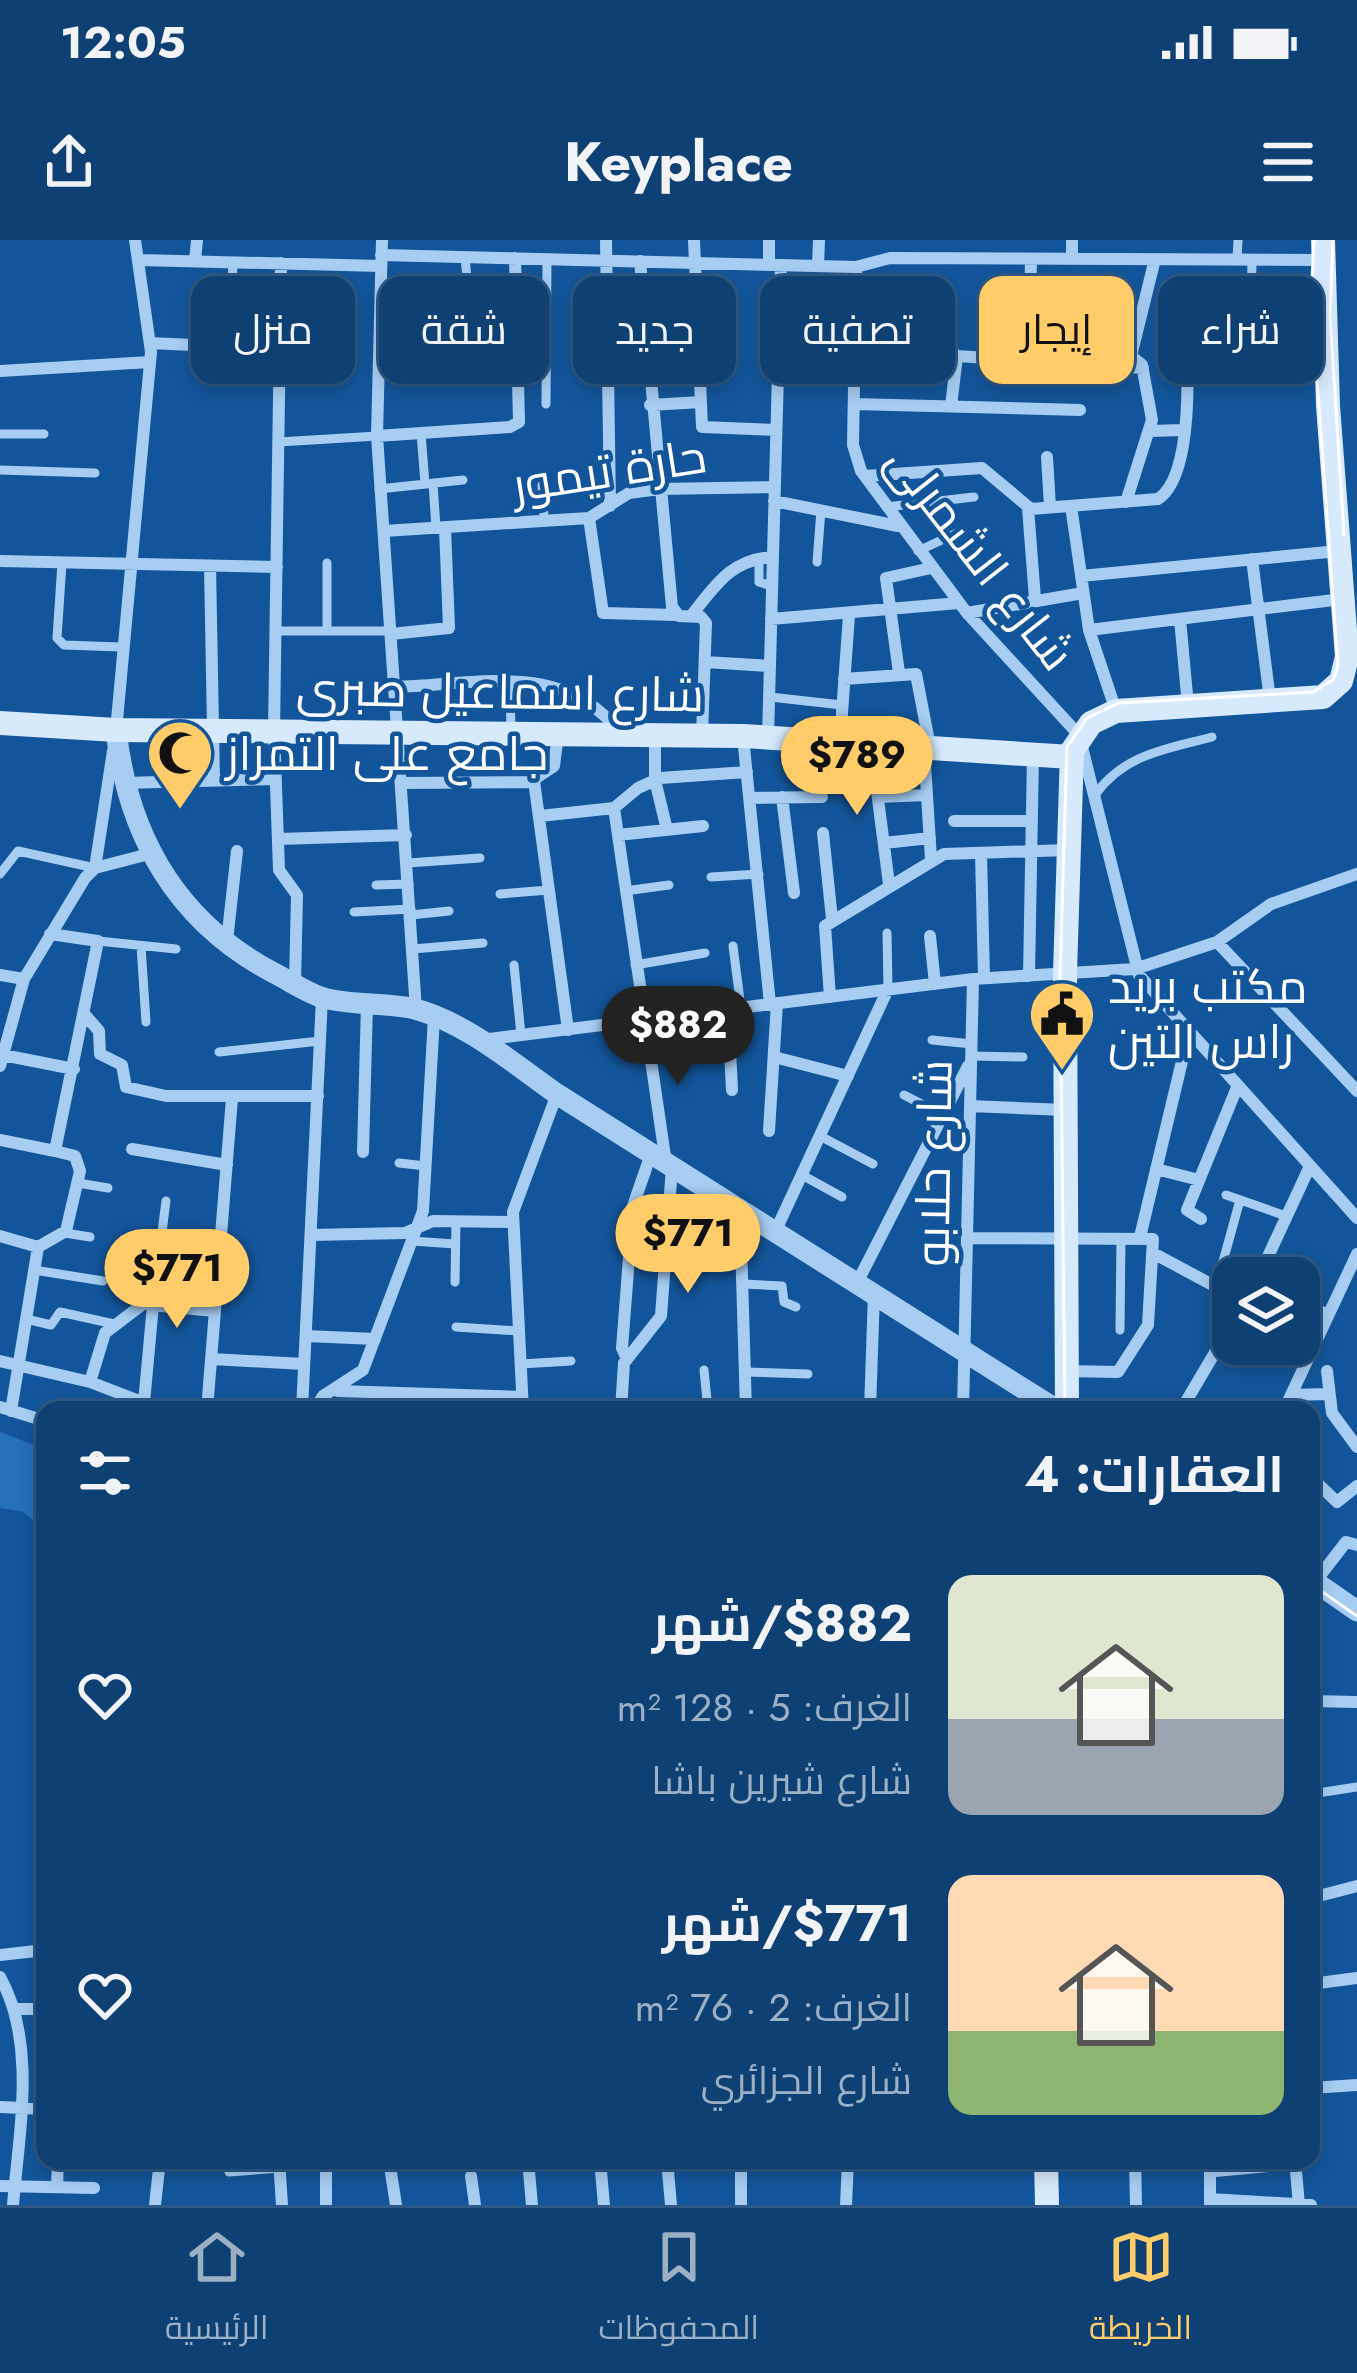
<!DOCTYPE html>
<html lang="ar">
<head>
<meta charset="utf-8">
<style>
	body { margin:0; font-family:Jost,Cairo,sans-serif; background:#1c4b7c; color:#f1f3f6; direction:rtl; height:100vh; display:flex; flex-direction:column; font-size:45px; white-space:nowrap }
	* { box-sizing:border-box; margin:0 }
	p { font-size:39px; color:#9bafc5 }
	.icon { flex:none; width:66px; height:66px; fill:none; stroke:currentColor; stroke-width:2; stroke-linecap:round; stroke-linejoin:round }
	.map { position:relative; flex:1; overflow:hidden; direction:ltr }
	.side { position:absolute; left:36px; top:1161px; width:1284px; height:768px; display:flex; flex-direction:column; background:#0e4074; border-radius:24px; box-shadow:0 6px 18px #0003,0 0 0 3px #2e5986; direction:rtl }
	.side>* { flex:none }
	.banner { position:absolute; left:36px; top:36px; width:1287px; height:108px; direction:rtl; display:flex; gap:24px }
	.fabs { position:absolute; left:1212px; top:1017px; display:grid; gap:24px }
	.fabs a { display:grid; place-items:center; width:108px; height:108px; border-radius:24px; background:#0e4074; box-shadow:0 6px 18px #0003,0 0 0 3px #2e5986; font-size:60px }
	.price { position:absolute; translate:-50% -102px; padding:0 27px; border-radius:42px; background:#ffcc69; color:#111; font-size:39px; line-height:78px; filter:drop-shadow(0 3px 6px #0008) }
	.price::after { content:''; position:absolute; left:50%; top:72px; width:36px; height:27px; margin-left:-18px; background:inherit; clip-path:polygon(0 0,100% 0,50% 100%) }
	.price.active { background:#222; color:#fff }
	ul { padding:0; list-style:none }
	li { display:flex; align-items:center; gap:36px; height:300px; padding:0 36px }
	li span { display:grid; place-items:center; flex:none; width:336px; height:240px; border-radius:24px; color:#555 }
	li>.icon { margin-inline-start:auto }
	span .icon { width:144px; height:144px; fill:#fffc; stroke-width:1 }
	li b { font-size:51px }
	h2 { display:flex; justify-content:space-between; align-items:center; height:144px; padding:0 36px; font-size:51px }
	.pill { padding:0 42px; border-radius:24px; background:#0e4074; box-shadow:0 6px 18px #0003,0 0 0 3px #2e5986; font-size:42px; line-height:108px }
	.pill.active { background:#ffcc69; color:#111 }
	.status { display:flex; justify-content:space-between; align-items:center; height:84px; padding:0 60px; background:#0e4074; direction:ltr }
	.status svg { height:33px; fill:currentColor }
	header { display:flex; justify-content:space-between; align-items:center; height:156px; padding:0 36px; background:#0e4074; font-size:54px; font-weight:700 }
	.tabs { display:flex; justify-content:space-around; align-items:center; height:168px; border-top:3px solid #2e5986; background:#0e4074; font-size:33px; color:#9bafc5 }
	.tabs a { display:grid; justify-items:center; gap:6px }
	.tabs .active { color:#ffcc69 }
	.map>svg:first-child { display:block }
</style>
</head>
<body>
<div class="status"><b>12:05</b><svg viewBox="0 0 49 12"><path d="M0 12V9h3v3zM5 12V6h3v6zM10 12V3h3v9zM15 12V0h3v12zM26 1h20v11H26zM47 4h2v5h-2z"/></svg></div>
<header><svg class="icon" aria-label="menu" viewBox="0 0 24 24"><path d="M4 6h16M4 12h16M4 18h16"/></svg>Keyplace<svg class="icon" aria-label="share" viewBox="0 0 24 24"><path d="M12 15V3M7 8l5-5 5 5M5 13v7h14v-7"/></svg></header>
<div class="map">
<svg width="1357" height="1965" viewBox="0 0 1357 1965">
	<rect width="100%" height="100%" fill="#13559a"/>
	<path fill="#2670b8" d="M0 1192 45 1209V1288L21 1271 0 1268Z"/>
	<g fill="none" stroke-linecap="round" stroke-linejoin="round">
		<path stroke="#a7cdf3" stroke-width="9" d="M465 17 474 113
			M1237 19 1238 0
			M1251 76 1252 19
			M229 106 233 22
			M546 164 547 19
			M421 193 425 244
			M0 194H44
			M279 202 377 196
			M0 230 95 233
			M433 243 436 288
			M542 245 544 280
			M379 249 463 240
			M886 267 974 257
			M918 311 959 292
			M759 318V342L772 346
			M817 322 821 270
			M62 323 57 398 64 405 120 407
			M327 323V391
			M276 391H391
			M510 444 511 493
			M770 457 842 465
			M1095 555C1124 514 1166 509 1212 497
			M408 623 480 618
			M0 634 18 611 95 628
			M711 637 759 634
			M376 645 409 644
			M625 651 669 645
			M500 654 549 650
			M354 672 411 669
			M411 675 449 671
			M887 693 888 749
			M98 701 176 709
			M141 706 146 782
			M733 706 741 768
			M413 709 483 703
			M514 725 521 795
			M635 725 705 713
			M932 800 972 804
			M219 812 320 801
			M971 816 1023 817
			M904 855 943 875
			M820 896 873 924
			M399 923 426 926
			M802 935 842 957
			M78 943 108 948
			M1226 955 1286 976
			M162 992 166 961
			M65 993 90 997
			M412 1001 455 1004
			M34 1030 103 1041
			M455 1042 456 981
			M743 1044 782 1046 784 1062 796 1067
			M1216 1047 1240 960
			M26 1079 51 1085 60 1072 114 1084
			M456 1087 519 1091
			M1120 1090 1121 998
			M521 1124 571 1121
			M704 1130 708 1170
			M745 1132 808 1134
			M746 1164H802
			M1311 1554 1357 1547
			M229 1932 280 1928
			M1210 1933 1295 1925"/>
		<path stroke="#a7cdf3" stroke-width="12" d="M382 0 377 196 416 770
			M606 0 610 266
			M694 0 702 187 776 190
			M381 15 856 27 890 18 1322 20
			M1072 19V0
			M139 20 381 26
			M195 21 197 0
			M640 21 672 367 679 376 701 377 706 383 702 496
			M281 23 274 490 279 630 297 655 295 743
			M769 24V0
			M818 26 819 0
			M856 27 853 205 861 231 967 373 1079 495 1139 735 1357 978
			M855 84 929 89 957 116 1143 128
			M150 103 280 109
			M1029 121 1031 19
			M0 131 150 122
			M854 164 1080 170
			M650 165 701 162
			M951 166 957 116
			M1149 191 1183 190
			M377 196 510 187 519 182 515 18
			M1047 217 1050 267
			M865 236 982 228 1031 269 1158 259C1197 234 1187 106 1185 64
			M774 261 898 286
			M1126 262 1152 180 1142 125 1131 116 1155 19
			M1071 266 1089 390 1116 471
			M1028 268 1035 359
			M589 278 603 373 677 375
			M384 291 589 278 629 253 659 249 774 247
			M1252 319 1270 460
			M0 321 277 327
			M210 326 214 541
			M1081 336 1338 311
			M967 373 1083 353
			M691 376C715 346 731 319 773 317
			M771 379 959 363
			M1180 379 1188 466
			M1089 390 1342 359
			M391 394 449 388 445 288
			M705 422 770 426
			M899 433 886 338 931 328
			M844 439 916 434 930 507
			M395 447C478 445 565 419 621 494
			M116 491 151 112 135 0
			M655 496V540L667 590
			M743 497 770 764
			M768 497 781 25
			M840 501 849 375
			M871 505 889 644
			M924 508 931 619
			M534 541 568 790
			M123 543 276 539
			M402 543 530 542 554 526 558 494
			M782 557 794 653
			M878 557 927 555
			M750 558 822 557
			M614 568 666 923
			M540 576 614 568 638 548 660 538 747 532
			M954 581H1032
			M823 593 832 679
			M618 595 703 586
			M278 599 406 595
			M884 603 930 598
			M981 613 984 738
			M95 628 113 511
			M930 696 935 744
			M227 701 237 611
			M1217 702 1357 851
			M0 735 24 739
			M1029 736 1033 515
			M830 757 825 686 944 614 1068 610
			M728 770 732 850
			M86 776 99 791 100 814 122 825 126 847 166 856H318
			M481 800 973 739 1135 729 1217 702 1271 664 1357 634
			M3 815 74 829
			M778 818 848 836
			M0 826 24 739 85 638 95 628 149 614
			M970 866 1065 870
			M769 891 777 763
			M0 900 55 911
			M132 909 227 925
			M363 912 367 763
			M1156 929 1199 940
			M740 970 746 1170
			M1201 979 1187 970 1238 845
			M776 990 888 749
			M311 995 405 993 433 981 513 982
			M0 996 38 1007
			M1140 997 1189 792
			M967 998 1153 999 1148 1085 1118 1132 1067 1131
			M1153 1013 1233 1056
			M1258 1038 1310 926
			M858 1041 968 826
			M1299 1061 1328 1075
			M150 1065 215 1071
			M306 1096 375 1099
			M212 1119 304 1124
			M627 1119 622 1108 633 966 651 914
			M0 1121 90 1142 163 1170
			M1327 1131 1332 1173 1357 1207
			M90 1142 105 1093 143 1064 158 995 221 999
			M338 1151 522 1157
			M1291 1155 1329 1154
			M144 1163 153 1065
			M0 1167 45 1181
			M207 1170 232 858
			M302 1170 322 758
			M314 1170 323 1156 363 1130 423 971 434 777
			M364 1170 366 1152
			M523 1170 513 972 557 854
			M621 1170 624 1123 661 1076 672 927
			M870 1170 874 1053
			M963 1170 973 739
			M1181 1170 1233 1082
			M1284 1170 1357 1014
			M11 1171 38 1007 66 991 80 931 75 916 55 911 98 701 50 694
			M1311 1237 1337 1262 1357 1246
			M1315 1342 1346 1302 1357 1305
			M1311 1461 1357 1462
			M1311 1658 1357 1646
			M0 1715 45 1710
			M0 1737C37 1803 19 1892 13 1965
			M1311 1744 1357 1738
			M17 1769H45
			M1311 1848 1357 1845
			M0 1867 45 1869
			M279 1920 282 1965
			M326 1920V1965
			M389 1920 396 1965
			M528 1920 532 1965
			M600 1920 604 1965
			M667 1920 671 1965
			M1135 1920 1136 1965
			M1295 1920 1299 1965
			M471 1936 475 1965
			M0 1946 94 1948
			M57 1947 58 1920
			M1210 1959 1311 1965
			M1210 1964V1920
			M155 1965 160 1920
			M741 1965V1920
			M846 1965 848 1920"/>
		<path stroke="#a7cdf3" stroke-width="21" d="M116 490C128 596 177 682 274 733 290 741 307 753 324 758 353 766 385 762 415 769 467 783 514 824 557 854L1057 1170
			M1311 1339 1357 1371"/>
		<path stroke="#d7e9fd" stroke-width="24" d="M0 483 116 490 743 496 1071 517
			M1067 1170 1065 733 1072 511 1091 483 1116 471 1323 457 1341 441 1347 417 1328 166 1323 0
			M1046 1920 1047 1965"/>
		<path stroke="#fff" stroke-width="3" d="M1333 0 1330 76 1344 295
			M1065 1170 1060 734 1067 507 1087 478 1119 463 1313 452 1333 440 1338 426 1311 58 1314 0
			M1311 1344 1357 1376"/>
	</g>
	<defs>
		<g id="mosque-pin" transform="scale(3.45)"><path d="M0 17L-7.5 6A9.5 9.5 0 1 1 7.5 6Z" fill="#ffcc69" stroke="#13559a"/><path d="M3.5-4.9A6 6 0 1 0 3.5 4.9A5 5 0 1 1 3.5-4.9Z" fill="#111"/></g>
		<g id="civic-pin" transform="scale(3.45)"><path d="M0 17L-7.5 6A9.5 9.5 0 1 1 7.5 6Z" fill="#ffcc69" stroke="#13559a"/><path d="M-.6-6.5H3V-4.5H.6V-3L4-1V1h2V6H-6V1h2V-1L-.6-3ZM-1.2 2.5V6h2.4V2.5Z" fill="#111"/></g>
	</defs>
	<g fill-rule="evenodd">
		<use href="#mosque-pin" x="180" y="513"/>
		<use href="#civic-pin" x="1062" y="774"/>
	</g>
	<g text-anchor="middle" stroke-width="9" stroke-linejoin="round" paint-order="stroke">
		<g font-size="48" fill="#fff" stroke="#13559a">
			<text transform="translate(609 230) rotate(-9)" y="17">حارة تيمور</text>
			<text transform="translate(981 317) rotate(52)" y="17">شارع الشمرلى</text>
			<text transform="translate(500 451) rotate(1)" y="17">شارع اسماعيل صبرى</text>
			<text transform="translate(933 923) rotate(-89)" y="17">شارع حلابو</text>
		</g>
		<g font-size="48" fill="#fff" stroke="#13559a" text-anchor="start">
			<text x="226" y="530">جامع على التمراز</text>
			<text x="1108" y="763">مكتب بريد<tspan x="1108" dy="55">راس التين</tspan></text>
		</g>
	</g>
</svg>
<div class="fabs">
<a><svg class="icon" aria-label="layers" viewBox="0 0 24 24"><path d="M12 4l9 5-9 5-9-5zM3 14l9 5 9-5"/></svg></a>
</div>
<b class="price" style="left:857px;top:578px">$789</b>
<b class="price active" style="left:678px;top:848px">$882</b>
<b class="price" style="left:688px;top:1056px">$771</b>
<b class="price" style="left:177px;top:1091px">$771</b>
<div class="banner">
<a class="pill">شراء</a>
<a class="pill active">إيجار</a>
<a class="pill">تصفية</a>
<a class="pill">جديد</a>
<a class="pill">شقة</a>
<a class="pill">منزل</a>
</div>
<section class="side">
<h2>العقارات: 4<svg class="icon" aria-label="filters" viewBox="0 0 24 24"><path d="M4 7h16M4 17h16"/><circle cx="9" cy="7" r="2"/><circle cx="15" cy="17" r="2"/></svg></h2>
<ul>
<li><span style="background:linear-gradient(#dfe7d0 60%,#9aa5b1 0)"><svg class="icon" aria-label="home" viewBox="0 0 24 24"><path d="M3 11l9-7 9 7M6 9v11h12V9"/></svg></span><div><b>$882/شهر</b><p>الغرف: 5 · 128 m²</p><p>شارع شيرين باشا</p></div><svg class="icon" aria-label="heart" viewBox="0 0 24 24"><path d="M12 20l-8-8c-3-5 5-10 8-4 3-6 11-1 8 4z"/></svg></li>
<li><span style="background:linear-gradient(#ffd9b3 65%,#8fb573 0)"><svg class="icon" aria-label="home" viewBox="0 0 24 24"><path d="M3 11l9-7 9 7M6 9v11h12V9"/></svg></span><div><b>$771/شهر</b><p>الغرف: 2 · 76 m²</p><p>شارع الجزائري</p></div><svg class="icon" aria-label="heart" viewBox="0 0 24 24"><path d="M12 20l-8-8c-3-5 5-10 8-4 3-6 11-1 8 4z"/></svg></li>
</ul>
</section>
</div>
<nav class="tabs">
<a class="active"><svg class="icon" aria-label="map" viewBox="0 0 24 24"><path d="M3 6l6-2 6 2 6-2v14l-6 2-6-2-6 2zM9 4v14M15 6v14"/></svg>الخريطة</a>
<a><svg class="icon" aria-label="saved" viewBox="0 0 24 24"><path d="M7 4h10v16l-5-4-5 4z"/></svg>المحفوظات</a>
<a><svg class="icon" aria-label="home" viewBox="0 0 24 24"><path d="M3 11l9-7 9 7M6 9v11h12V9"/></svg>الرئيسية</a>
</nav>
</body>
</html>
